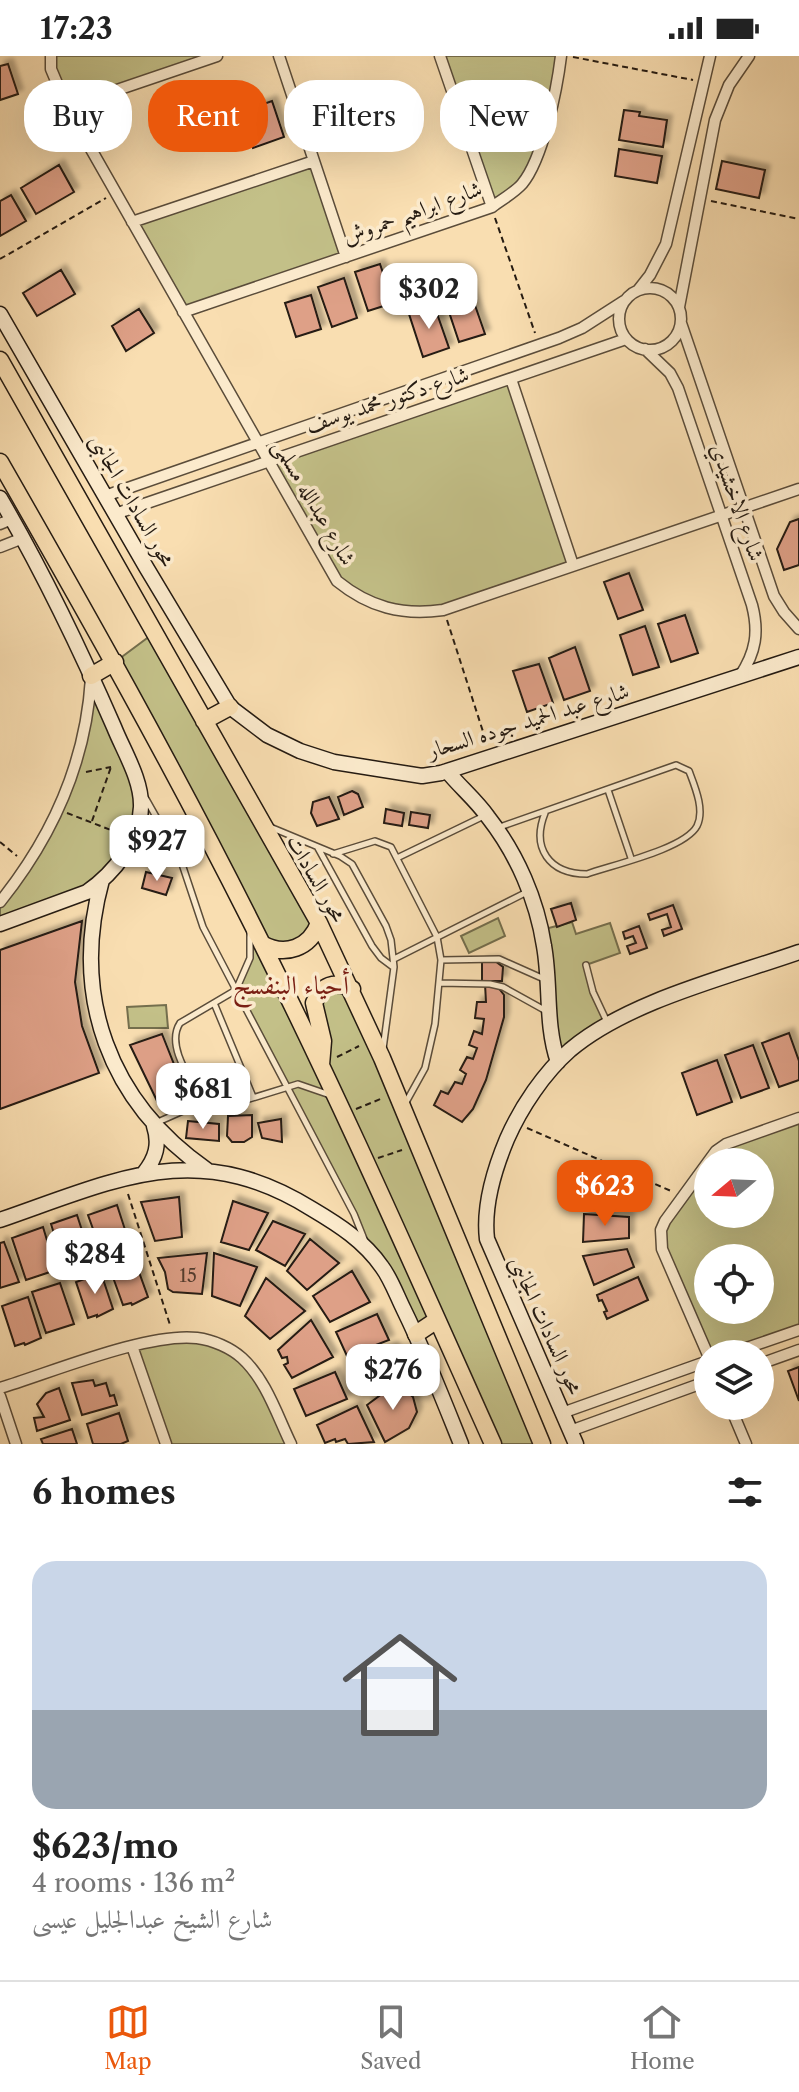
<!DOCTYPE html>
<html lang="en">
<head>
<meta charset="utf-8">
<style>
	body { margin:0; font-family:"Libre Caslon Text",Amiri,serif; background:#f2f2f2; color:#222; height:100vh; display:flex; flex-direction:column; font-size:30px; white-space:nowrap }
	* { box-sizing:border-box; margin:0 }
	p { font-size:26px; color:#767676 }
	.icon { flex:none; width:44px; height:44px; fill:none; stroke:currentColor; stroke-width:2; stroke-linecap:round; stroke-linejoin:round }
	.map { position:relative; height:1388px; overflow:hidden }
	.side { display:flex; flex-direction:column; background:#fff; flex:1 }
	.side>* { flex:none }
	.banner { position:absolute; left:24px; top:24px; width:752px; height:72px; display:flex; gap:16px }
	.needle { width:52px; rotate:251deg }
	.controls { position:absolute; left:694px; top:1092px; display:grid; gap:16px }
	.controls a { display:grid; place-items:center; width:80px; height:80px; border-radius:50%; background:#fff; box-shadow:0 8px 32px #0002; font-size:40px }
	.price { position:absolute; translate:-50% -68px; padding:0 18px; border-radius:16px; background:#fff; color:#222; font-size:26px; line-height:52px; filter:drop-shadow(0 2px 4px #0008) }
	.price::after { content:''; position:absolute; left:50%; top:48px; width:24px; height:18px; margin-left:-12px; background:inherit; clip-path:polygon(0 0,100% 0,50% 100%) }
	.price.selected { background:#ea580c; color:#fff }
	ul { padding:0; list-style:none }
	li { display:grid; align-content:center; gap:16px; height:424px; padding:0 32px }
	li span { display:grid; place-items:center; height:248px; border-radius:24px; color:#555 }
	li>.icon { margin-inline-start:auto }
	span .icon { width:144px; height:144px; fill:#fffc; stroke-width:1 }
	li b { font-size:34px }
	h2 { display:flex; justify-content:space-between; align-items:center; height:96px; padding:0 32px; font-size:34px }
	.pill { padding:0 28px; border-radius:32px; background:#fff; box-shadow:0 8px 32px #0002; font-size:28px; line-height:72px }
	.pill.selected { background:#ea580c; color:#fff }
	.status { display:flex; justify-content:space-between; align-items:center; height:56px; padding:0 40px; background:#fff; direction:ltr }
	.status svg { height:22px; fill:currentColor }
	.menu { display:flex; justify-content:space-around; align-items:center; height:112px; border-top:2px solid #e0e0e0; background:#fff; font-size:22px; color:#767676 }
	.menu a { display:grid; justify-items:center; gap:4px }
	.menu .selected { color:#ea580c }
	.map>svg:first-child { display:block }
</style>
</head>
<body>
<div class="status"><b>17:23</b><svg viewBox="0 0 49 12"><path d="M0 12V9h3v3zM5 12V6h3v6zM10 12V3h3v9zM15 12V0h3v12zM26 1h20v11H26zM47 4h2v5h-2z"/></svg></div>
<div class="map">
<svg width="799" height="1388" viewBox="0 0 799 1388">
	<defs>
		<filter id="shadow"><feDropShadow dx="5" dy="-5" stdDeviation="2" flood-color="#0004"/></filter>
	</defs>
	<rect width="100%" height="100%" fill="#f9deb1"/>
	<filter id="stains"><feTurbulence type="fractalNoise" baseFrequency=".0025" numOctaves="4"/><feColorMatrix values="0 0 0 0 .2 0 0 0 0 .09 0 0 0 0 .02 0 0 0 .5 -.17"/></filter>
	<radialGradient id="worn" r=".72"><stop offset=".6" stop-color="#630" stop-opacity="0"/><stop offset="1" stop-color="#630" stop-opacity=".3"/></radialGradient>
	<path fill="#c3c088" stroke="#746e4d" stroke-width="2" fill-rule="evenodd" d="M52 0H217L67 51Z
		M440 0H560L537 100 521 130 492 151Z
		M314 105 346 201 183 256 132 166Z
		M511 323 573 509 443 554 405 557 337 525 267 404Z
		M154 577 319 867 312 881 269 892 321 1009 316 941 346 930 544 1388H493L438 1265 416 1278 236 934 250 902 249 864 115 606Z
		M91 620 136 723 140 763 95 830 0 868V846L66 738Z
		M498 862 505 880 469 897 461 880Z
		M572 866 576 878 610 867 620 897 586 909 593 936 608 969 558 1006 541 874Z
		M166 949 168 972H129L127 951Z
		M799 1062V1274L729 1298H708L660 1184 661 1174 716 1095ZM708 1106H760V1158H708ZM708 1202H760V1254H708Z
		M174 1282 220 1288 256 1318 291 1388H166L132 1290Z"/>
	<path fill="#dea087" stroke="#251b12" stroke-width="2" filter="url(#shadow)" d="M8 8 18 38 0 44V10Z
		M272 45 284 81 253 92 241 56Z
		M624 54 640 56 639 60 667 64 663 91 619 84Z
		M619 93 662 100 657 127 615 120Z
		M722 105 765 114 759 142 716 133Z
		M59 109 74 136 36 158 21 132Z
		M11 139 26 165 0 180V145Z
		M380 208 393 247 368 255 355 216Z
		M61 214 75 238 37 260 23 237Z
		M344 222 357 262 332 271 318 231Z
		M470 235 485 278 459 286 445 244Z
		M311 239 321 273 296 281 285 247Z
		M434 249 449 292 423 301 409 258Z
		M139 253 154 277 126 295 112 270Z
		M799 463V509L784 514 777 493 790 466Z
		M629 517 643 554 618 563 604 526Z
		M685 559 698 597 671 606 658 568Z
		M645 570 659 611 633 619 620 579Z
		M575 591 590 635 564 644 549 602Z
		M539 608 553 647 527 656 513 615Z
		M352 735 358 738 363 751 344 759 338 741Z
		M329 741 339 763 317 770 311 757 313 746Z
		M386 753 404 757 402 770 384 767Z
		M411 756 430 759 428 772 409 769Z
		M146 816 172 822 166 839 142 832Z
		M571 847 576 864 557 871 551 853Z
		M673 849 682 873 664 880 662 874 671 871 667 858 650 864 648 858Z
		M82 865 75 926 82 970 99 1017 0 1053V894Z
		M639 870 647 892 630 898 627 890 636 887 633 880 625 883 623 876Z
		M495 905 503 911 502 925H482V906Z
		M485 928 497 930 504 939V961L486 1024 473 1053 462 1066 434 1049 441 1035 448 1038 455 1026 462 1028 466 1018 460 1014 467 1001 473 1003 477 992 469 989 474 975 482 978 484 963 475 962 477 946H486Z
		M789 977 799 1005V1024L779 1031 762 987Z
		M162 978 185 1036 158 1047 130 989Z
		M753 989 769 1032 741 1042 725 999Z
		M717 1004 732 1046 697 1059 682 1017Z
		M252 1059V1081L244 1086H232L227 1080 228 1060Z
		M281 1063 282 1086 262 1082 258 1067Z
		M188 1065 219 1068V1085L186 1082Z
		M179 1141 182 1181 155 1185 141 1146Z
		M233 1145 268 1157 249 1194 221 1186Z
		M117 1149 130 1189 102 1198 88 1159Z
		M584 1158 629 1161V1182L583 1186Z
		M77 1159 91 1202 64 1210 51 1168Z
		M273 1165 305 1178 285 1210 256 1194Z
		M43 1171 56 1214 26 1224 12 1182Z
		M310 1183 339 1207 307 1234 287 1215Z
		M4 1186 19 1226 0 1232V1187Z
		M627 1193 634 1211 594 1229 583 1200Z
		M207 1197 202 1238 173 1236 168 1233 165 1216 158 1202Z
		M214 1197 257 1211 240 1250 212 1240Z
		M135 1205 148 1241 132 1249 131 1247 123 1249 110 1213Z
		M352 1215 370 1246 330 1266 313 1240Z
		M101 1217 113 1253 97 1261V1259L88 1262 76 1226Z
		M638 1221 648 1244 607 1263 604 1256 607 1255 602 1244 599 1245 597 1239Z
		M266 1222 305 1255 270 1283 245 1260Z
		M60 1227 74 1268 46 1277 32 1236Z
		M28 1241 41 1282 25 1289 24 1287 15 1290 2 1250Z
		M377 1258 389 1284 347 1300 336 1276Z
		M311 1264 333 1301 292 1322 284 1309 288 1307 287 1301 282 1302 278 1294Z
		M393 1291 405 1318 364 1335 353 1307Z
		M799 1311V1345L788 1315Z
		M335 1316 347 1343 306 1360 294 1333Z
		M93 1324 95 1330 106 1327 110 1340 114 1339 117 1349 82 1359 72 1327Z
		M394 1329 399 1337 404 1333 413 1341 417 1356 409 1372 385 1386 367 1349Z
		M59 1332 70 1364 37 1375 34 1362 44 1361 37 1348 46 1337Z
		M357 1350 374 1386 348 1388 345 1383 336 1386 335 1383 325 1387 317 1369Z
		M119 1357 128 1385 121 1388H93L87 1368Z
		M72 1373 77 1388H43L41 1383Z"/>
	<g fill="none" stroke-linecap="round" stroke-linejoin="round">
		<g stroke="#5a4c3a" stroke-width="8">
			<path id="lane" d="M608 734 631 802
				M146 743 181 805 203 871 236 934 180 967C165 990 192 1025 203 1046L209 1051 220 1052 298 1028 330 1039
				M270 771 340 800 352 808 386 870 391 884 394 911 383 993
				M497 772 676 709 689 715C695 731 705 754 697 770 685 793 612 809 587 818 549 818 531 792 545 757
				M318 792 372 890 381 902 393 911
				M333 798 375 785 391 791 437 881 441 904 435 968 425 1012 405 1048
				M397 802 486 759
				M250 875V902L236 934 354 1158 364 1183
				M394 903 529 835
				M441 904 499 903 544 923
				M586 909 593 936 608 968
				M440 927 490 928 503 931 548 956
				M214 947 253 1041
				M158 1066 203 1046"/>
		</g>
		<g stroke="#5a4c3a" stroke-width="13">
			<path id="street" d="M51 0V13L67 51 337 525C369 551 402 560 443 554L799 433
				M279 0 346 201
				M440 0 492 151
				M67 51 217 0
				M132 166 314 105
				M619 263a31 31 0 1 1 62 0a31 31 0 1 1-62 0Z
				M639 233 650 219 666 188 710 0
				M679 251 715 64 729 29 749 0
				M183 256 492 151C501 144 514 137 522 128 543 103 557 33 561 0
				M681 267 774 540 784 556 799 573
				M645 293 670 317 678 332 752 549C759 576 756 596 740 620
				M511 323 573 509
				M105 440 559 282 582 272 624 245
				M115 458 626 283
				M0 468 12 463
				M0 491 23 482
				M0 846C53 780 86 706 91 622
				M132 1290 166 1388
				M729 1298 799 1274
				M708 1299 662 1193 661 1174 665 1165 716 1095 726 1088 799 1062
				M760 1308 799 1294
				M0 1332C50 1317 148 1276 197 1282 213 1284 231 1292 242 1302 266 1324 277 1359 291 1388
				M0 1340 16 1388
				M730 1350 746 1388
				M562 1357 708 1305
				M570 1375 708 1325"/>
		</g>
		<g stroke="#251b12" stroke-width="17">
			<path id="secondary" d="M0 258 146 511 230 651 267 679 300 695 334 706 422 720 441 717 799 601
				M0 442C43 516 80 593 114 671 124 696 142 724 141 751 140 785 114 817 87 836L0 868
				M447 715C460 731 476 744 488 761 517 798 537 844 544 890 551 929 545 968 558 1006
				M102 824C70 940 109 1046 207 1114
				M144 1117C156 1102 160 1088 154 1070
				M0 1164C116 1124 196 1081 312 1153 339 1169 364 1185 382 1211 391 1223 397 1240 404 1254 425 1297 443 1343 461 1388
				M576 1388 487 1183C483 1149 494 1114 507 1083 521 1051 544 1017 570 994 628 945 728 921 799 896"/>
		</g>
		<g stroke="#251b12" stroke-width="19">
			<path id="primary" d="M0 304 319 867 382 1002 542 1388
				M0 406C86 556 171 707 249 862 336 1034 414 1212 493 1388
				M91 620 115 606
				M204 665 230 651
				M262 888C285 901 310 892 319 867
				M321 1009 323 985 314 947C321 929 335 924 352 933
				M416 1278 437 1264"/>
		</g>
		<path stroke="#251b12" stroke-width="2" stroke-dasharray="6 4" stroke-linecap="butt" d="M573 1 693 24
			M711 145 799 163
			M495 162 535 277
			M0 203 106 142
			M447 564 487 688
			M86 716 111 711
			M67 757 121 778
			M92 765 111 711
			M0 786 17 800
			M337 1001 359 990
			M356 1053 383 1042
			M527 1072 671 1135
			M378 1102 402 1094
			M128 1138 170 1269"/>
		<use href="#lane" stroke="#fbeacc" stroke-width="5"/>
		<use href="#street" stroke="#fbeacc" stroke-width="10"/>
		<use href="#secondary" stroke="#fbeacc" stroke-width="14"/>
		<use href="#primary" stroke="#f9deb1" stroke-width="16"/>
	</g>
	<g text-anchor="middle" stroke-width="7" stroke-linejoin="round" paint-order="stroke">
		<g font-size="18" fill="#533c2f">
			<text x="188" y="1226">15</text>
		</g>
		<g font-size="22" fill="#251b12" stroke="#fbeacc">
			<text transform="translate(412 156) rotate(-20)" y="8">شارع ابراهيم حمروش</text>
			<text transform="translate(387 343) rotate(-18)" y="8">شارع دكتور محمد يوسف</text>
			<text transform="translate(133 444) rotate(60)" y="8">محور السادات الجانبى</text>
			<text transform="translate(315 446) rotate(60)" y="8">شارع عبدالله مسلمى</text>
			<text transform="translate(738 446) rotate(71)" y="8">شارع الاخشيدي</text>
			<text transform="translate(528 664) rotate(-17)" y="8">شارع عبد الحميد جوده السحار</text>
			<text transform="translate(317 822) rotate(60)" y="8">محور السادات</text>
			<text transform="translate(547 1269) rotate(66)" y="8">محور السادات الجانبى</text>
		</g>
		<g font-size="26" fill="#7a1f14" stroke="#fbeacc">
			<text x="291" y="938">أحياء البنفسج</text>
		</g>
	</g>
	<rect width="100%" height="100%" filter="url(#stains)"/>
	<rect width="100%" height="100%" fill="url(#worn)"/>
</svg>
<div class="controls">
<a><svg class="needle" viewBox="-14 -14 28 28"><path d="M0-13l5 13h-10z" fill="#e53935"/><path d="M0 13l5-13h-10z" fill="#767676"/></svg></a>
<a><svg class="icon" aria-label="locate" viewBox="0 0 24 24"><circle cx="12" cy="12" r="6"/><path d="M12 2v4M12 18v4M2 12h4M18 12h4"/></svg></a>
<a><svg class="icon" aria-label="layers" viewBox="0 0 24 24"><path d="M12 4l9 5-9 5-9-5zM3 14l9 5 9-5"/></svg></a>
</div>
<b class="price" style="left:429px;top:275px">$302</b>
<b class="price" style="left:157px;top:827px">$927</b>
<b class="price" style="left:203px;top:1075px">$681</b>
<b class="price selected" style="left:605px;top:1172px">$623</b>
<b class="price" style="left:95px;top:1240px">$284</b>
<b class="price" style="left:393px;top:1356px">$276</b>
<div class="banner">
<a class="pill">Buy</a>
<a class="pill selected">Rent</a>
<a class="pill">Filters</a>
<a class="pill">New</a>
</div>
</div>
<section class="side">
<h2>6 homes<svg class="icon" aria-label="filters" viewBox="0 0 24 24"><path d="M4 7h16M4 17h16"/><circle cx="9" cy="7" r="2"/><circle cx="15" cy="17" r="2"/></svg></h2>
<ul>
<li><span style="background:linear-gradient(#c9d6e8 60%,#9aa5b1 0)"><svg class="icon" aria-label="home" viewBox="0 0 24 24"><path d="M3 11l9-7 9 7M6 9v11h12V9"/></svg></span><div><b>$623/mo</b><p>4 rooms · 136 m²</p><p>شارع الشيخ عبدالجليل عيسى</p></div></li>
</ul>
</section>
<nav class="menu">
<a class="selected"><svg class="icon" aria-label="map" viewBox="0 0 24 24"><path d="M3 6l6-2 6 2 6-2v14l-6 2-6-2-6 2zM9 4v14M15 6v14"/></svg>Map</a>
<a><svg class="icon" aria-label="saved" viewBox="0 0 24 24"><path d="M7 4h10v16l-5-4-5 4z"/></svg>Saved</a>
<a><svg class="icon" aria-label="home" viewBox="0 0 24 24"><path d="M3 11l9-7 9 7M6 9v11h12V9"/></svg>Home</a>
</nav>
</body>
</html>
